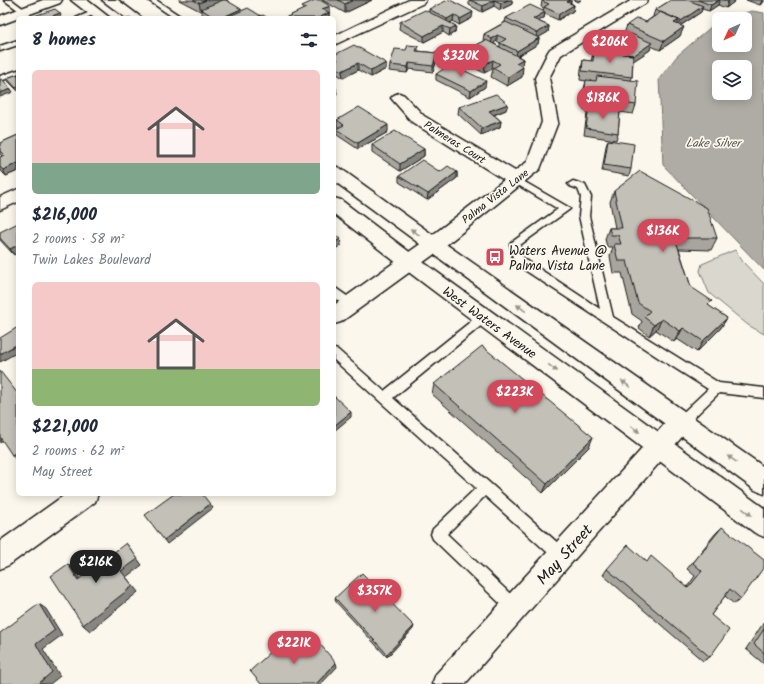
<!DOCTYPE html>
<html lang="en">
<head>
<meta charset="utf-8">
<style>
	body { margin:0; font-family:Kalam,sans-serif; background:#f2f2f3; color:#1f2937; height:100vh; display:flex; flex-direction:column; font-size:15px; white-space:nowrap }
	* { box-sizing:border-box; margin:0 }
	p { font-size:13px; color:#747a83 }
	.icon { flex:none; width:22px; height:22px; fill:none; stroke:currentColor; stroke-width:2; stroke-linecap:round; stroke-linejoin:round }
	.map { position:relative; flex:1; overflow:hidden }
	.sheet { position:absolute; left:16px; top:16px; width:320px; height:480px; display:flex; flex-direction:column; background:#fff; border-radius:6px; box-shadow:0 2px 10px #0003 }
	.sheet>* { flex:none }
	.needle { width:26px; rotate:226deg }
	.buttons { position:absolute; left:712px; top:12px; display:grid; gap:8px }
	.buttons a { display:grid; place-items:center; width:40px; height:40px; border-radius:6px; background:#fff; box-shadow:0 2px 10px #0003; font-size:20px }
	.price { position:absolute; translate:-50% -34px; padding:0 9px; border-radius:14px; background:#d1495b; color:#fff; font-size:13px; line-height:26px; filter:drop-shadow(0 1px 2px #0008) }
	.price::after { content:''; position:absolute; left:50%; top:24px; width:12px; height:9px; margin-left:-6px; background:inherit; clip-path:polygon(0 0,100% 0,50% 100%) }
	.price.selected { background:#222; color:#fff }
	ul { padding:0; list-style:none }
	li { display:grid; align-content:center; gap:8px; height:212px; padding:0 16px }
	li span { display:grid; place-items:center; height:124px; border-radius:6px; color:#555 }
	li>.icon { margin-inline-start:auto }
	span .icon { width:72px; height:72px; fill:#fffc; stroke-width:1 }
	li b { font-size:17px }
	h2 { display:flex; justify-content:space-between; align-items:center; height:48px; padding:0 16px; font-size:17px }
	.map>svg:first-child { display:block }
</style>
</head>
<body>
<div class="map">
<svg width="764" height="684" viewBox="0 0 764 684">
	<rect width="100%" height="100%" fill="#fbf7ec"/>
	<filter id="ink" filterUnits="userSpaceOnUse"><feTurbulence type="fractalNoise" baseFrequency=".025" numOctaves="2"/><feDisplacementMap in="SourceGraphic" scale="8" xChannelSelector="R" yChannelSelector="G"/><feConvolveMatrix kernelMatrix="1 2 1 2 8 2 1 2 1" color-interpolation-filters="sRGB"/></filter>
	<g filter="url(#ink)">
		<path fill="#dad7ce" stroke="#7b7a75" d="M735 250 743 262 764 284V334L748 325 709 293 700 271 702 264Z"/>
		<path fill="#afaca5" stroke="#74726e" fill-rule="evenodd" d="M752 11 764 13V270L663 165 659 79 677 56 719 20V45H745V19H720ZM719 67H745V93H719Z"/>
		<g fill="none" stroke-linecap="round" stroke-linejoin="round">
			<g stroke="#1c1c1c" stroke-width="3">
				<path id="lane" d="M4 0H12L28 12 24 14 22 13Z
					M148 0H156L183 18H174Z
					M95 10 97 11V13L86 18H76Z
					M18 40V45L0 51V46Z
					M18 70V75L0 81V76Z
					M516 177 568 207 570 209 520 245 523 258 600 309 579 216 581 197 578 189 570 186 568 184 573 181 585 185 591 197 589 216 613 317 719 383 764 388V398L719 393 684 427 680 428 676 427 674 423 676 419 708 389 662 360 514 263 510 244 512 242 558 209 513 182 511 180Z
					M334 287 354 301 355 304 354 307H346L334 297Z
					M484 313 488 314 489 317 488 320 393 398 567 551 569 556 567 561 562 563 557 561 485 496 447 534 520 603 522 608 520 613 515 615 510 613 433 539 431 534 433 529 476 488 334 360V349L338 350 384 391 480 314Z"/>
			</g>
			<g stroke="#1c1c1c" stroke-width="3">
				<path id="street" d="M43 0H62L60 3 0 25V16Z
					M409 0H426L424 3 334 45V36Z
					M632 0H648L646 3 561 55 549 78 558 122 540 169 440 250 341 322 334 324V305L426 240 504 180 412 122 391 98 394 95 399 93 404 95 424 116 515 171 527 162 542 122 535 78 548 52 550 49Z
					M18 189V202L0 210V197Z
					M680 413 688 416 691 423 688 430 465 684H432L436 674 672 416Z
					M66 494H98L95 502 9 565 0 569V541Z"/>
			</g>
			<g stroke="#1c1c1c" stroke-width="3">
				<path id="secondary" d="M71 0H87L110 18H94Z
					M102 0H118L142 18H126Z
					M334 166 340 168 440 240 764 467V494L755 490 334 181Z
					M334 198 341 200 416 257 764 508V537L755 533 402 267 334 214Z"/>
			</g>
			<use href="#lane" fill="#fbf7ec" fill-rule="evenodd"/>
			<use href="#street" fill="#fbf7ec" fill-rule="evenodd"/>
			<use href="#secondary" fill="#fbf7ec" fill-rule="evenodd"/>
		</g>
		<path fill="#a8a59e" stroke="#1c1c1c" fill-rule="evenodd" d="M179 0H228L227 1 241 11 268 18H206L202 15V12Z
			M322 0H372L345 13Z
			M469 0H512V4L500 10 494 6 482 12 469 5Z
			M543 0H571V3L574 5 573 11 558 20 545 14 544 18 538 21 549 26 548 32 539 37V38L538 44 518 56 523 59 522 67V77L507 86 491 77 493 69H492L484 73 462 61 463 52 484 41H483L484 34 505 22 506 18 543 11 544 8 541 7 542 1ZM497 41 500 43V47L493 43Z
			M573 0H581L578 2Z
			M671 0H735V1L726 8 718 5 709 11 702 9 701 12 680 26V36L660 50 651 46 650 50 633 61 632 77 631 80 636 105 633 114 620 112 618 133 616 140 584 135 587 113 588 107 581 106 584 89 586 81 580 80 581 69 583 60 591 61 594 50 604 52 600 50 602 44 620 41 628 36 624 34 627 25 646 22 654 16H653L655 10Z
			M746 0H764L760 5Z
			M302 6 330 12 329 13V18H285L303 10Z
			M429 9 472 18 459 25 453 21 450 23 456 26 455 32 449 36 443 32 424 42 399 29 400 22 429 12Z
			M418 46V51L437 53V60L433 72 409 69 407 73 389 71 390 65 406 50Z
			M334 55 386 63V69L371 77 358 70 343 78 334 72Z
			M18 74V91L8 81 7 78Z
			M436 74 485 87 470 97 436 80Z
			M459 107 506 110 494 115 501 121 500 127 481 135 458 114Z
			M337 120 388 132 358 149 337 135 336 129 339 127 337 126Z
			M18 135V171L6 176 0 170V157L2 156 0 154V143Z
			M608 140 631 169 629 176 602 171 606 146Z
			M372 145 424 149V156L400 171 372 152Z
			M440 172H457V178L427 200 399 182V176Z
			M614 191 717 238 711 250 679 249 691 287 709 306 727 318 720 329 697 352 677 339 674 342 656 330 649 336 639 328 642 321 632 314 622 273H613L610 256 613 247H607L605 239 609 228H615L610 202Z
			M0 232 14 255 0 240Z
			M434 384 589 447 543 493 432 394Z
			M722 527 741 599 734 604 725 596 711 615 710 657 703 661 603 575 607 569 646 562 687 587 695 576 687 569 715 534Z
			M335 598 413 629 387 657 336 602Z
			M764 622V664L746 649Z"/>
		<path fill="#888681" stroke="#1c1c1c" d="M206 0H228L203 11 201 9V12L199 3Z
			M353 0H372L345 13V4Z
			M494 0V6L482 12 483 6Z
			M508 0H512V4L500 10 501 3Z
			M570 0H571L570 5 567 2Z
			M719 0H720L718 5 709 11 711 5Z
			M730 0H735V1L726 8 728 2Z
			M762 0H764V2L760 5Z
			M574 5 573 11 558 20 559 14Z
			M330 6V12L323 15 322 9Z
			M703 6 701 12 678 27 681 21Z
			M241 9 242 15 235 18H221Z
			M473 12 472 18 459 25 460 19Z
			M545 12 544 18 532 25 533 19Z
			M60 13 61 16 56 18H47Z
			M329 13V18H318Z
			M454 15 453 21 447 25V19Z
			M679 20 676 29 674 23Z
			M443 26V32L424 42V36Z
			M456 26 455 32 449 36 450 29Z
			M549 26 548 32 536 39 537 33Z
			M684 27 680 36 660 50 664 41Z
			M497 35V41L491 45 492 39Z
			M539 38 538 44 516 57 517 51Z
			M652 43 650 50 629 64 631 57Z
			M437 53V60L433 72V66Z
			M523 59 522 68 516 63Z
			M493 60 492 69 484 73 485 64Z
			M358 63V70L343 78 342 71Z
			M386 63V69L371 77V71Z
			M409 63V69L407 73 408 67Z
			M523 67 522 77 507 86 508 77Z
			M486 81 485 87 470 97 471 91Z
			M336 88 337 94 334 95V89Z
			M11 89 13 92 0 97V93Z
			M508 104 506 110 488 117 489 111Z
			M501 121 500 127 481 135 482 128Z
			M388 125V132L358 149V143Z
			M424 149V156L400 171V164Z
			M18 163V171L6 176 3 170Z
			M457 172V178L427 200 428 194Z
			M340 239 341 245 334 250V243Z
			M18 245V253L14 255 10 249Z
			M727 318 720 329 697 352 703 341Z
			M662 319 656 330 649 336 654 325Z
			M683 328 677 339 674 342 680 331Z
			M18 344V352L0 362V354Z
			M351 412V417L334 431V426Z
			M0 436 4 440 0 443Z
			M593 437 589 447 543 493 547 484Z
			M18 451V462L12 455Z
			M210 504 213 508 167 544 164 540Z
			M126 543 142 565 126 577 138 592 90 631 83 625 121 571Z
			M68 564 74 570 85 586 78 580Z
			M39 604 46 609 62 635 43 649 60 676 50 684H38L36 644Z
			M414 626 413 629 387 657V654Z
			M336 663 337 667 321 684H316Z"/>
		<path fill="#c3c0b8" stroke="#1c1c1c" d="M193 0H206L199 3Z
			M223 0H226L241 9 221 18H215L201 9Z
			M315 0H320L330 6 322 9 329 13 318 18H285L306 8 302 6Z
			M338 0H353L345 4Z
			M448 0H450L473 12 460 19 454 15 447 19 429 9Z
			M470 0H508L501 3 494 0 483 6Z
			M543 0H570L567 2 574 5 559 14 544 7 549 4 542 1Z
			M671 0H688L703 6 681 21 655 10Z
			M698 0H719L711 5Z
			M724 0H730L728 2Z
			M530 5 545 12 533 19 549 26 537 33 506 18Z
			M248 8 261 16 256 18H225Z
			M55 9 60 13 47 18H32L31 17Z
			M425 10 456 26 450 29 443 26 424 36 400 22Z
			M661 12 679 20 674 23 684 27 664 41 627 25 637 18 646 22Z
			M263 15 268 18H256Z
			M506 22 539 38 517 51 500 43 506 39 497 35 492 39 484 34Z
			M631 34 652 43 633 56V55L624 54 602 44 612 37 620 41Z
			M486 40 523 59 516 63 523 67 508 77 493 68 500 64 493 60 485 64 463 52Z
			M354 45 386 63 371 71 358 63 342 71 334 66V62L338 60 334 57V55Z
			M408 45 418 46 416 51 437 53 433 66 409 63 408 67 390 65 395 49 406 50Z
			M594 50 633 55 632 77 582 71 583 60 593 61Z
			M451 64 486 81 471 91 436 74Z
			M18 74V87L16 88 7 78Z
			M597 76 638 81 636 105 584 97 586 80 596 81Z
			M2 79 11 89 0 93V80Z
			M496 94 508 104 489 111 501 121 482 128 459 107Z
			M589 106 620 111 618 133 586 128Z
			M359 107 388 125 358 143 336 129 344 125 337 120Z
			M395 131 424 149 400 164 372 145Z
			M18 135V163L3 170 0 167V157L4 155 0 151V143Z
			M608 140 634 144 631 169 604 165Z
			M422 160 440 172 448 166 457 172 428 194 399 176Z
			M640 171 707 208 717 238H675L691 287 712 301 708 305 727 318 703 341 683 328 680 331 662 319 654 325 644 317 650 311 638 303 627 261H618L614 244H621L618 235H611L609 228H622L614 191Z
			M18 223V245L10 249 0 238V232Z
			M334 234 340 239 334 243Z
			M18 327V344L0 354V338Z
			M18 346V351L15 347Z
			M482 346 593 437 547 484 434 384Z
			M0 371 18 394V451L12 455 0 437Z
			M334 396 351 412 334 426Z
			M174 494H202L210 504 164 540 145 515Z
			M722 527 764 560V567L741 599 730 589 711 615 729 630 710 657 607 569 628 545 647 562 651 556 688 588 702 571 693 563Z
			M126 543 138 559 121 571 133 586 83 625 51 576 68 564 78 580Z
			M362 573 414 626 387 654 335 598Z
			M39 604 55 630 36 644 52 672 38 684H1L0 683V633Z
			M764 629V653L754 644Z
			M313 636 336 663 316 684H261L250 671 285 639 296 652Z"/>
		<defs><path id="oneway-solid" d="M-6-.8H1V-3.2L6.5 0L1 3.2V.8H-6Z"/></defs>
		<g fill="#97948e">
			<use href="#oneway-solid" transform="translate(415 232) rotate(-144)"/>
			<use href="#oneway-solid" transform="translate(521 308) rotate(-144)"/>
			<use href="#oneway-solid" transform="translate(553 368) rotate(36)"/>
			<use href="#oneway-solid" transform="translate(626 384) rotate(-144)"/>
			<use href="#oneway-solid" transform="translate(635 429) rotate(37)"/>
			<use href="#oneway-solid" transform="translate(732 459) rotate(-145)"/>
			<use href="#oneway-solid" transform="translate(747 512) rotate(36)"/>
		</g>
	</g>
	<defs>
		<g id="bus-square" transform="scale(1)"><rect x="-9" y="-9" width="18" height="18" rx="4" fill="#d1495b" stroke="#fbf7ec"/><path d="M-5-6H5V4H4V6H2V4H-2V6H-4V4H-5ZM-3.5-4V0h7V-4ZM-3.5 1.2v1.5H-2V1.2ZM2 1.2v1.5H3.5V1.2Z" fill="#fff"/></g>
	</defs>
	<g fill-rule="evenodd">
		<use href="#bus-square" x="495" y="257"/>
	</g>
	<g text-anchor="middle" stroke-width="3.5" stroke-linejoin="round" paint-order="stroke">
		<g font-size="11" fill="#1c1c1c" stroke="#fbf7ec">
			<text transform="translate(455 142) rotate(32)" y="4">Palmeras Court</text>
			<text transform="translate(495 196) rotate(-38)" y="4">Palma Vista Lane</text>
		</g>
		<g font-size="12" font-style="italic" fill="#575653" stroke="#fbf7ec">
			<text x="713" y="147">Lake Silver</text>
		</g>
		<g font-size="13" fill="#1c1c1c" stroke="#fbf7ec" text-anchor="start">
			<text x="509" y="255">Waters Avenue @<tspan x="509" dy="15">Palma Vista Lane</tspan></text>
		</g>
		<g font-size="13" fill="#1c1c1c" stroke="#fbf7ec">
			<text transform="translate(490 322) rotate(36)" y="5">West Waters Avenue</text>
		</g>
		<g font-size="16" fill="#1c1c1c" stroke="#fbf7ec">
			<text transform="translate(564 554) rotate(-48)" y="6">May Street</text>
		</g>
	</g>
</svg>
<div class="buttons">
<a><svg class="needle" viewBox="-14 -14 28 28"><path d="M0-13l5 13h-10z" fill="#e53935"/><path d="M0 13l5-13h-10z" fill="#747a83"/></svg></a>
<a><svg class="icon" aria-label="layers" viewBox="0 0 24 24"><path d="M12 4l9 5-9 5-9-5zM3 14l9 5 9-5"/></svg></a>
</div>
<b class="price" style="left:610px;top:64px">$206K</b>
<b class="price" style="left:461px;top:78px">$320K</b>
<b class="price" style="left:603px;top:120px">$186K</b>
<b class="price" style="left:663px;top:253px">$136K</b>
<b class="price" style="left:515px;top:414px">$223K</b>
<b class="price selected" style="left:96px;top:584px">$216K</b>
<b class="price" style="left:375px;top:613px">$357K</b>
<b class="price" style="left:294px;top:665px">$221K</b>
<section class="sheet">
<h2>8 homes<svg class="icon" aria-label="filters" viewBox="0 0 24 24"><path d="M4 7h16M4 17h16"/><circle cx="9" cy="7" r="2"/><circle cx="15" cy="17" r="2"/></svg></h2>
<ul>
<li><span style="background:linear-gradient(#f6c9c9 75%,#7fa58c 0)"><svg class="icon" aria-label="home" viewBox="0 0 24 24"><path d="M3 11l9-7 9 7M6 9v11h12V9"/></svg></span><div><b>$216,000</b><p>2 rooms · 58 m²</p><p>Twin Lakes Boulevard</p></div></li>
<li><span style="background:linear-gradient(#f6c9c9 70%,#8fb573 0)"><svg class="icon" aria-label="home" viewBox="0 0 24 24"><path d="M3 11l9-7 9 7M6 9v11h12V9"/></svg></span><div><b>$221,000</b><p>2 rooms · 62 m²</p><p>May Street</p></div></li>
</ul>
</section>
</div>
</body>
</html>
